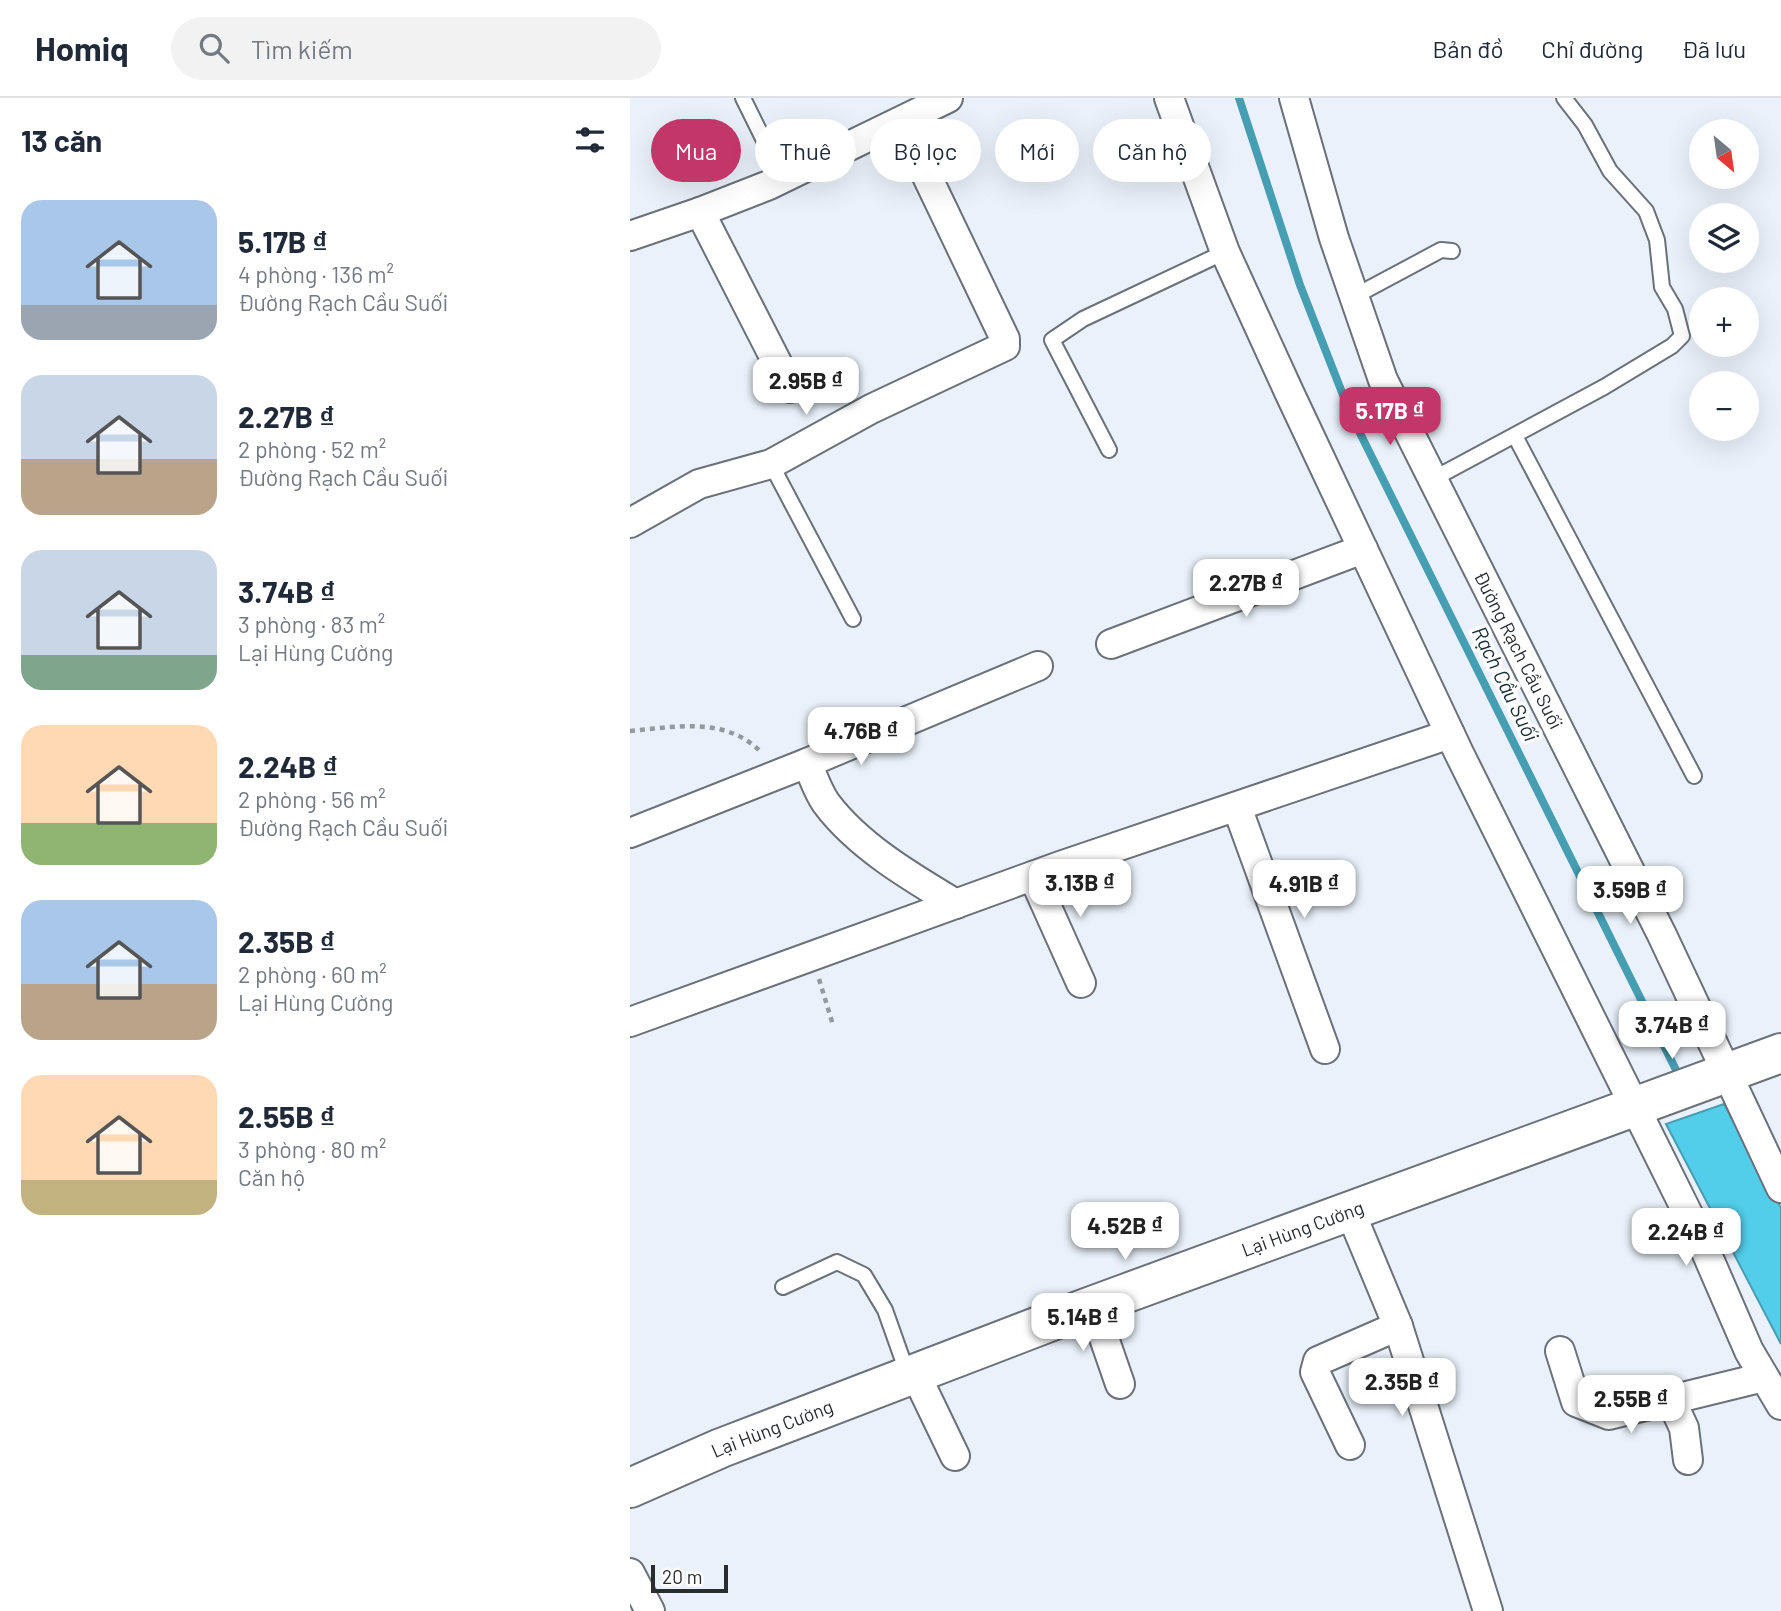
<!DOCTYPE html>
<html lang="vi">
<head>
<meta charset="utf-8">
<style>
	body { margin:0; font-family:Barlow,sans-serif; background:#f2f2f3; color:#1f2937; height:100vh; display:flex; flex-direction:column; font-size:26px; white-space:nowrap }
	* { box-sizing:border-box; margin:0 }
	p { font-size:23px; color:#747a83 }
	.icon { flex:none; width:38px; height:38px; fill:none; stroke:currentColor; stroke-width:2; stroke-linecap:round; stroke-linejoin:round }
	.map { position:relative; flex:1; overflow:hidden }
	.side { display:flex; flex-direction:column; background:#fff; width:630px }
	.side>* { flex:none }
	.top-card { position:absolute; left:21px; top:21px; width:665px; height:63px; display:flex; gap:14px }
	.needle { width:46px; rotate:151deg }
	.fabs { position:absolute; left:1059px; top:21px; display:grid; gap:14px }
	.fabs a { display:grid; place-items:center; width:70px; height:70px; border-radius:50%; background:#fff; box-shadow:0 7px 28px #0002; font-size:35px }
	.scale { position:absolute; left:21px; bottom:18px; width:77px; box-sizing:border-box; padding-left:7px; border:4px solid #2a2d30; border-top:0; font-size:19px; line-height:24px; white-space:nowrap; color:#2a2d30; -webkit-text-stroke:5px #fdfdfd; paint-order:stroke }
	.price { position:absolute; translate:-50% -60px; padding:0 16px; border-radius:14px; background:#fff; color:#222; font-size:23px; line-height:46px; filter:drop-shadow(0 2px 4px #0008) }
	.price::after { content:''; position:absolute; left:50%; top:42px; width:21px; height:16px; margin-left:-10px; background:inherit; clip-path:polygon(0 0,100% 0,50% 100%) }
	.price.active { background:#c23669; color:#fff }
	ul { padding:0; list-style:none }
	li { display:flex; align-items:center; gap:21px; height:175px; padding:0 21px }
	li span { display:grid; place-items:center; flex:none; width:196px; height:140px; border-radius:21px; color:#555 }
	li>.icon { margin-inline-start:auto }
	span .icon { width:84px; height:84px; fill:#fffc; stroke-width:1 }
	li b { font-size:30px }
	h2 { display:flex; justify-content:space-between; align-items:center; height:84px; padding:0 21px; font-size:30px }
	.tag { padding:0 24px; border-radius:32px; background:#fff; box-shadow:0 7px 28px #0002; font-size:24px; line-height:63px }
	.tag.active { background:#c23669; color:#fff }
	header { display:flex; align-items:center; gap:42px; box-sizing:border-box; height:98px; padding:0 35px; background:#fff; border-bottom:2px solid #e0e1e3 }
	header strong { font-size:33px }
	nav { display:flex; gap:38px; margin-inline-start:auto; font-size:24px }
	.search { width:490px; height:63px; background:#f2f2f3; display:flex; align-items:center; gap:18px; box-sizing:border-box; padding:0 24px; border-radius:38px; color:#747a83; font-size:26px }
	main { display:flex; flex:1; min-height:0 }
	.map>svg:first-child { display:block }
</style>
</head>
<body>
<header>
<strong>Homiq</strong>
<div class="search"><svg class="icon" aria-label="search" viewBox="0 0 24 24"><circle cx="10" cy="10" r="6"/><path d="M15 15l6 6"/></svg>Tìm kiếm</div>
<nav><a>Bản đồ</a><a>Chỉ đường</a><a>Đã lưu</a></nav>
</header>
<main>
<section class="side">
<h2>13 căn<svg class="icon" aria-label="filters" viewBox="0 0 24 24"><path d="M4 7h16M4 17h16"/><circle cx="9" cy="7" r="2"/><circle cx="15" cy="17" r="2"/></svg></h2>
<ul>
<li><span style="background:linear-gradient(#a9c7e8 75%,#9aa5b1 0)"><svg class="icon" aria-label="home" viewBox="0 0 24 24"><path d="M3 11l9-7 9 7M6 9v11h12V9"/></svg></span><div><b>5.17B ₫</b><p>4 phòng · 136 m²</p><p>Đường Rạch Cầu Suối</p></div></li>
<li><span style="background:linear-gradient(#c9d6e8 60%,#b9a48a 0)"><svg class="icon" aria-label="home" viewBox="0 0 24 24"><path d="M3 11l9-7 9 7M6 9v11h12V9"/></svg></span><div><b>2.27B ₫</b><p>2 phòng · 52 m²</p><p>Đường Rạch Cầu Suối</p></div></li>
<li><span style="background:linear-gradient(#c9d6e8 75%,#7fa58c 0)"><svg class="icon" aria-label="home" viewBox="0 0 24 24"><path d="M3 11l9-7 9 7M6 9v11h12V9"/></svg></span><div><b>3.74B ₫</b><p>3 phòng · 83 m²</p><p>Lại Hùng Cường</p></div></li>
<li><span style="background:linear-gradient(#ffd9b3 70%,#8fb573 0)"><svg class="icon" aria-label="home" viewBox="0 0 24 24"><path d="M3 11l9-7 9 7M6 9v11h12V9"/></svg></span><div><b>2.24B ₫</b><p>2 phòng · 56 m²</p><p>Đường Rạch Cầu Suối</p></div></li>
<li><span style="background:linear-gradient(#a9c7e8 60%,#b9a48a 0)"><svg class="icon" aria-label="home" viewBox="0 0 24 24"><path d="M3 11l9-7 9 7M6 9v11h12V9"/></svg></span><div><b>2.35B ₫</b><p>2 phòng · 60 m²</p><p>Lại Hùng Cường</p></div></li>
<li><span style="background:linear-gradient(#ffd9b3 75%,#c2b280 0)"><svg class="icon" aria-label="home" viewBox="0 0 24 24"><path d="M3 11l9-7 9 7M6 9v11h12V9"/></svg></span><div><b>2.55B ₫</b><p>3 phòng · 80 m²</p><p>Căn hộ</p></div></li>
</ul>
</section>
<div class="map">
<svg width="1151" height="1513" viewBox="0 0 1151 1513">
	<rect width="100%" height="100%" fill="#eaf1fa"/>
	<path fill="#52ceea" stroke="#469eb2" stroke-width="2" d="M1094 1006 1151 1110V1246L1036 1026Z"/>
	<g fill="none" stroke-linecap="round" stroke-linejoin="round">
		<path stroke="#469eb2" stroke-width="8" d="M609 0 670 187 720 315 1051 982"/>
		<g stroke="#6b7179" stroke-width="18">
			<path id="lane" d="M113 0 153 81
				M725 198 811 152 822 153
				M885 338 1064 678
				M479 352 422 242 453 221 595 154
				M141 366 223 521
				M803 381 974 289 1042 248 1052 238 1045 211 1032 189 1027 142 1016 113 980 73 955 27 934 0
				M153 1189 207 1164 234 1177 255 1212 278 1277"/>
		</g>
		<g stroke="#6b7179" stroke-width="32">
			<g id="street">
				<path d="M539 0 595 154 659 294 829 655 1070 1140 1119 1253 1151 1307"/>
				<path id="s1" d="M664 0 704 140 753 282 1032 837 1151 1090"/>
				<path d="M70 114 139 87 318 0"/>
				<path d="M0 138 70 114 160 290"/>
				<path d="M0 425 69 386 141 366 241 311 375 248V241L271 24"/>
				<path d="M481 546 733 451"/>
				<path d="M607 709 695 951"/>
				<path d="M0 735 177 665"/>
				<path d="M403 778 451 885"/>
				<path d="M326 806C281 779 228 748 196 705 188 694 183 678 177 665L408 568"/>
				<path d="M0 924 430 768 820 636"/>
				<path d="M720 1113 768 1228 858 1513"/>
				<path d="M463 1208 490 1286"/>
				<path d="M930 1253 946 1304 979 1317 1134 1279"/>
				<path d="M285 1275 325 1358"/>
				<path d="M1041 1302 1054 1330 1058 1362"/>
				<path d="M720 1347 685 1274 688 1263 768 1228"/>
				<path d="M0 1475 20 1513"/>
			</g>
		</g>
		<g stroke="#6b7179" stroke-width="42">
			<g id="secondary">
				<path id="s2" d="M0 1390 91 1350 456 1210 1151 955"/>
			</g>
		</g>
		<path stroke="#93999f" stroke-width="4.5" stroke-dasharray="5 5" stroke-linecap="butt" d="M0 633C46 629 95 618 131 654
			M189 881 203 927"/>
		<use href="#lane" stroke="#fff" stroke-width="14"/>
		<use href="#street" stroke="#fff" stroke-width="28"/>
		<use href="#secondary" stroke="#fff" stroke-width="38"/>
	</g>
	<g text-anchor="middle" stroke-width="7" stroke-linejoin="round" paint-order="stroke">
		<g font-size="19" fill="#2a2d30" stroke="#fdfdfd">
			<text dy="7" stroke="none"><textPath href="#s1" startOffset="598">Đường Rạch Cầu Suối</textPath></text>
			<text dy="7" stroke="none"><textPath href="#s2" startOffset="721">Lại Hùng Cường</textPath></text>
			<text dy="7" stroke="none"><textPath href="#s2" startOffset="154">Lại Hùng Cường</textPath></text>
		</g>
		<g font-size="21" font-style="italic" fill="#1a2f35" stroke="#fdfdfd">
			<text transform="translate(875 586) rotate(64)" y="7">Rạch Cầu Suối</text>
		</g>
	</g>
</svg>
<div class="fabs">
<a><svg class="needle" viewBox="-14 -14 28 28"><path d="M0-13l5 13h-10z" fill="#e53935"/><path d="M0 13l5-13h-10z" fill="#747a83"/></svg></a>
<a><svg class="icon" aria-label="layers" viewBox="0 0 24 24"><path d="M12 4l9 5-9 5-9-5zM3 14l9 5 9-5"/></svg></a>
<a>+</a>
<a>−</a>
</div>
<div class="scale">20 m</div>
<b class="price" style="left:176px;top:319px">2.95B ₫</b>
<b class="price active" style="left:760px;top:349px">5.17B ₫</b>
<b class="price" style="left:616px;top:521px">2.27B ₫</b>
<b class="price" style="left:231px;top:669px">4.76B ₫</b>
<b class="price" style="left:450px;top:821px">3.13B ₫</b>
<b class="price" style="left:674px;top:822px">4.91B ₫</b>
<b class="price" style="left:1000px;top:828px">3.59B ₫</b>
<b class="price" style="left:1042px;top:963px">3.74B ₫</b>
<b class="price" style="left:495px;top:1164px">4.52B ₫</b>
<b class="price" style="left:1056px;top:1170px">2.24B ₫</b>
<b class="price" style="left:453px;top:1255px">5.14B ₫</b>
<b class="price" style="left:772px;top:1320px">2.35B ₫</b>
<b class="price" style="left:1001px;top:1337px">2.55B ₫</b>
<div class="top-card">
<a class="tag active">Mua</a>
<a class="tag">Thuê</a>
<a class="tag">Bộ lọc</a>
<a class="tag">Mới</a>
<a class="tag">Căn hộ</a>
</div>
</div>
</main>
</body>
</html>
